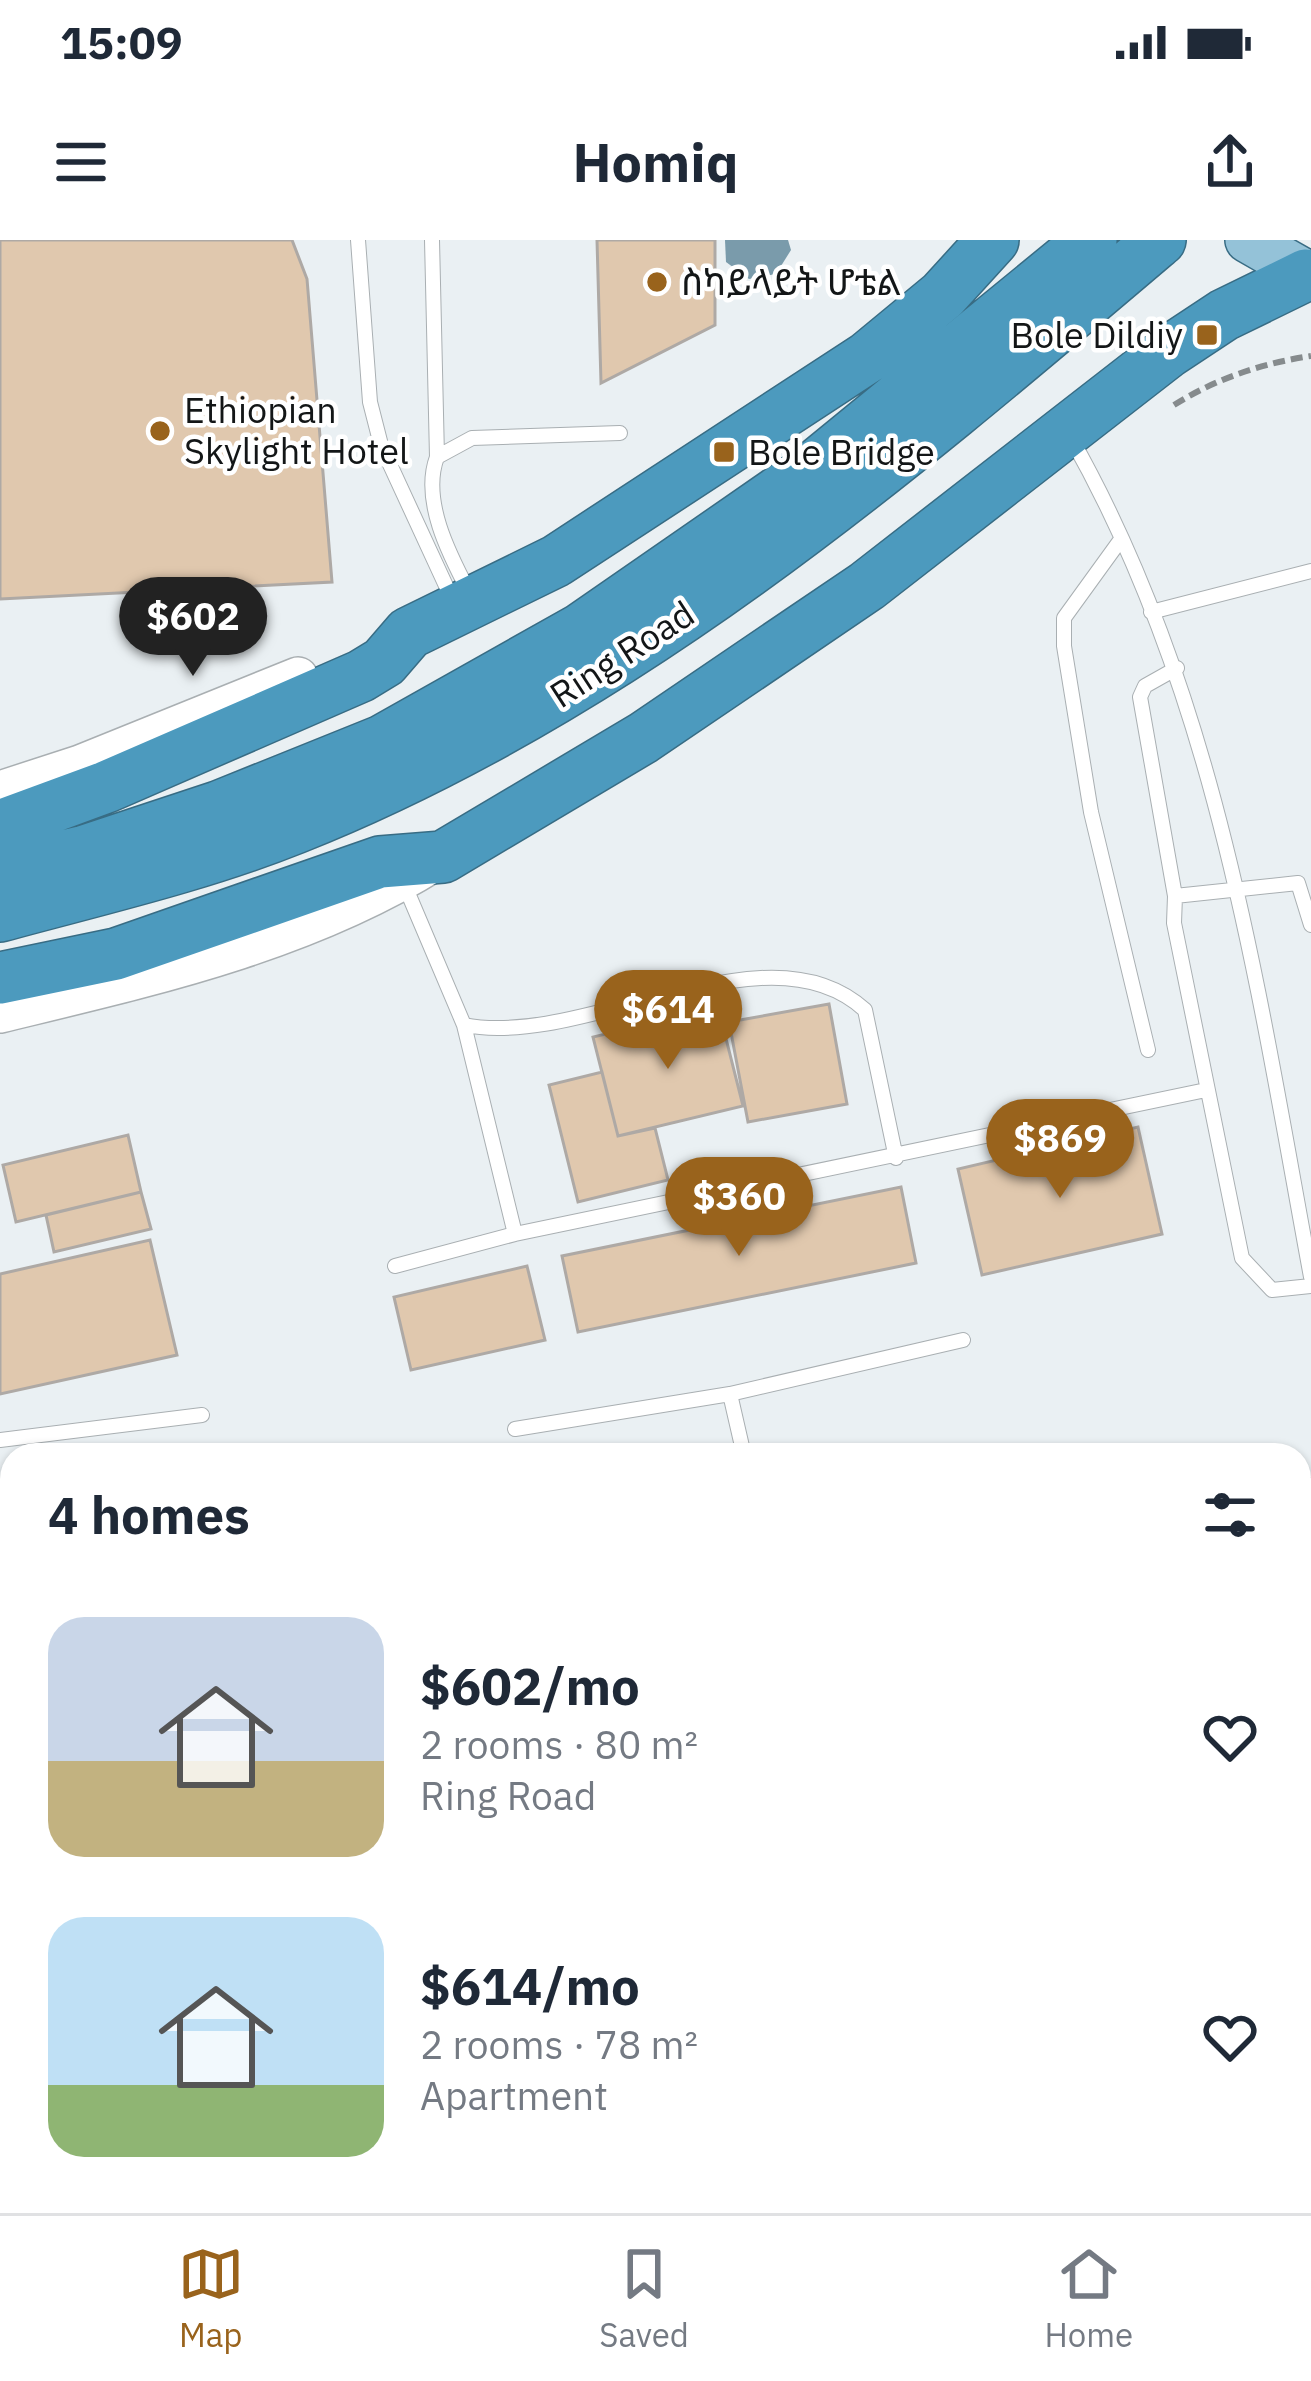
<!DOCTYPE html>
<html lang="en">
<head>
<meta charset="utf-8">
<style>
	body { margin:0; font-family:"IBM Plex Sans","Noto Sans Ethiopic",sans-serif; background:#f2f2f3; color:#1f2937; height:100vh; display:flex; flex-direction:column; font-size:45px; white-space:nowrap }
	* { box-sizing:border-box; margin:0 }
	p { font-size:39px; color:#747a83 }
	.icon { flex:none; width:66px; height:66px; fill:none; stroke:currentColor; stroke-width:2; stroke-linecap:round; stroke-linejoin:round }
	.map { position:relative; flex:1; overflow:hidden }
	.drawer { position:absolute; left:0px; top:1203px; width:1311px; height:771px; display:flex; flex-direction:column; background:#fff; border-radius:36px 36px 0 0; box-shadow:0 3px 9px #0004 }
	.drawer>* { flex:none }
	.price { position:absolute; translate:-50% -102px; padding:0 27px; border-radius:42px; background:#99631c; color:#fff; font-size:39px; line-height:78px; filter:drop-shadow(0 3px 6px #0008) }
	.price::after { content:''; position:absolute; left:50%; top:72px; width:36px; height:27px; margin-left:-18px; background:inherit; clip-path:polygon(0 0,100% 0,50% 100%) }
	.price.on { background:#222; color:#fff }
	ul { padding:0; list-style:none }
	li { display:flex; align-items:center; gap:36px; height:300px; padding:0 48px }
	li span { display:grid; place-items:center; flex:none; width:336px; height:240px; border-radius:36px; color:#555 }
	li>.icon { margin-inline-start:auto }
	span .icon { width:144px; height:144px; fill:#fffc; stroke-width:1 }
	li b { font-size:51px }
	h2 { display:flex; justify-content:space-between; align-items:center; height:144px; padding:0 48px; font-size:51px }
	.status { display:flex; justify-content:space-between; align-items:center; height:84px; padding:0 60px; background:#fff; direction:ltr }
	.status svg { height:33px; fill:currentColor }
	header { display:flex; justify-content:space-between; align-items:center; height:156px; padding:0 48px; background:#fff; font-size:54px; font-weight:800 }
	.menu { display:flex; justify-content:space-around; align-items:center; height:168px; border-top:3px solid #e0e1e3; background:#fff; font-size:33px; color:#747a83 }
	.menu a { display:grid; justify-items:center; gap:6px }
	.menu .on { color:#99631c }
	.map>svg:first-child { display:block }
</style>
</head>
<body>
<div class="status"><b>15:09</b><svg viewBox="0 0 49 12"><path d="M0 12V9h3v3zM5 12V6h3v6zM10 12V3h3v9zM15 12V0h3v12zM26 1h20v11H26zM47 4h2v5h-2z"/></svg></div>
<header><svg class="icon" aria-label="menu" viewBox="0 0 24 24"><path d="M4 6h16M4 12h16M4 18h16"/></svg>Homiq<svg class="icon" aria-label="share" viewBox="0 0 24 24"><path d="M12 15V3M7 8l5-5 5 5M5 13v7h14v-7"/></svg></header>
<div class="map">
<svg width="1311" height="1973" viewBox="0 0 1311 1973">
	<rect width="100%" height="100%" fill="#eaf0f3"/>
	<path fill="#7a9bab" d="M725 0H788L791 10 776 34 749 39 726 22Z"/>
	<path fill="#e0c8ae" stroke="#aea9a5" stroke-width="3" d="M0 0H292L307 39 332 342 0 359Z
		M597 0H715V85L601 143Z
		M829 764 847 864 748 882 729 782Z
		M718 767 743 866 618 896 593 797Z
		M602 832 618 896 655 888 668 940 578 962 549 845Z
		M1138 887 1162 994 982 1035 958 929Z
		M128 895 141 952 16 982 3 925Z
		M901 947 916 1023 578 1092 562 1016Z
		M141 952 151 989 54 1012 46 975Z
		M150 1000 177 1115 0 1154V1034Z
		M527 1026 545 1100 411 1130 394 1057Z"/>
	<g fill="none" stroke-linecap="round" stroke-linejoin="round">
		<g stroke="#a9afb2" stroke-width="16">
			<path id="lane" d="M358 0 370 162 381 205 453 361
				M432 0 437 217C421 260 449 314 469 352
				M1071 198C1217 456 1258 750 1311 1037
				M437 217 472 198 620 193
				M1119 302 1064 378V406L1091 572 1148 810
				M1151 372 1311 331
				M405 646 464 785 515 994
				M1175 656 1140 457 1145 446 1177 428
				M1311 685 1298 643 1175 656 1174 683 1242 1018 1272 1050 1311 1046
				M464 785C588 809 767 680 865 770L896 918
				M395 1026 515 994 1206 850
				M730 1154 744 1215
				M515 1189 730 1154 963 1100
				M0 1200 202 1175
				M1299 1257 1311 1245
				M1299 1380 1311 1374
				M1299 1479H1311
				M0 1520 12 1518
				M1299 1815 1311 1812
				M1299 1873 1311 1870
				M1299 1944 1311 1940
				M427 1962 429 1973
				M1083 1962 1086 1973
				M1147 1962 1149 1973
				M1198 1973 1236 1962"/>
		</g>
		<g stroke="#a9afb2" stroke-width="42">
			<path id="secondary" d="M0 551 80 525 298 437
				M0 773C148 737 304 703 435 621"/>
		</g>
		<g stroke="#386c84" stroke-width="48">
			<path id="primary" d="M1248 0 1311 36"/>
		</g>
		<g stroke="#386c84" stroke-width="54">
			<path id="highway" d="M0 586 106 547 361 436 384 422 409 393 556 321 868 117 943 55 993 0
				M0 631 85 611 218 567 382 501 581 389 809 231 1091 0
				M0 676C99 649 200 626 295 588 622 458 895 225 1160 0
				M0 738 116 714 380 622 443 617 643 498 867 346 1168 112 1224 75 1306 35"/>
		</g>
		<path stroke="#868b8d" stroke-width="6" stroke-dasharray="12 6" stroke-linecap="butt" d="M1174 165C1215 139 1263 123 1311 116"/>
		<use href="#lane" stroke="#fff" stroke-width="14"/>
		<use href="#secondary" stroke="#fff" stroke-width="39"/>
		<use href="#primary" stroke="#94c2d8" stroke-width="45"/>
		<use href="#highway" stroke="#4c9abe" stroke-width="51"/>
	</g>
	<g fill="#99631c" stroke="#fff" stroke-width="4.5">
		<circle cx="657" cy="42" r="12"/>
		<rect x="1195" y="83" width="24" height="24" rx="6"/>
		<circle cx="160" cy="191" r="12"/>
		<rect x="712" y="200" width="24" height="24" rx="6"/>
	</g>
	<g text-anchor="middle" stroke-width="9" stroke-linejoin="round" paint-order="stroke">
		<g font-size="36" fill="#131617" stroke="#fff" text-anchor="start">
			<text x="681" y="55">ስካይላይት ሆቴል</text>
			<text x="1183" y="108" text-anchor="end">Bole Dildiy</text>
			<text x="184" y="183">Ethiopian<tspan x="184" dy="41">Skylight Hotel</tspan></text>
			<text x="748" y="225">Bole Bridge</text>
		</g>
		<g font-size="36" fill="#131617" stroke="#fff">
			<text transform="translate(622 414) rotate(-33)" y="13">Ring Road</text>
		</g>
	</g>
</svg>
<b class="price on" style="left:193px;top:439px">$602</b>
<b class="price" style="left:668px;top:832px">$614</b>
<b class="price" style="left:1060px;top:961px">$869</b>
<b class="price" style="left:739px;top:1019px">$360</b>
<section class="drawer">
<h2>4 homes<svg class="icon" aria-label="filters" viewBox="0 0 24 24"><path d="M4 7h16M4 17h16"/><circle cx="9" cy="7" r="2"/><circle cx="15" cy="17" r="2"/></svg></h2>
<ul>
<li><span style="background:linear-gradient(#c9d6e8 60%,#c2b280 0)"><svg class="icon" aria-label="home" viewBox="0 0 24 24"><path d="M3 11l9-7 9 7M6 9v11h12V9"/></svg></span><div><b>$602/mo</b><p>2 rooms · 80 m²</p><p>Ring Road</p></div><svg class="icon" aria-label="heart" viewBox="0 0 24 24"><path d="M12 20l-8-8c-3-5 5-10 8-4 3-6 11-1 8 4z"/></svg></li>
<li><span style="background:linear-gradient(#bfe0f5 70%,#8fb573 0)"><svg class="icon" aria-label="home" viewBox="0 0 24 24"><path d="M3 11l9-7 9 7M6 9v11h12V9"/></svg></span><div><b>$614/mo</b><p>2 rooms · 78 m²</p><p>Apartment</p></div><svg class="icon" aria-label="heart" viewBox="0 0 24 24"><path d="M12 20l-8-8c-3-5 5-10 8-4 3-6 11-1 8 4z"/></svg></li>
</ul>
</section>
</div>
<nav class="menu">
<a class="on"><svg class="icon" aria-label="map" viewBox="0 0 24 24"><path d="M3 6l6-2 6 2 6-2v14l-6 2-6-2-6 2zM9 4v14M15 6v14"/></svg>Map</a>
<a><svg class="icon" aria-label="saved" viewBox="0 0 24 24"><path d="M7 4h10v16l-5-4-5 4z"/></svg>Saved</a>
<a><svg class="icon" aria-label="home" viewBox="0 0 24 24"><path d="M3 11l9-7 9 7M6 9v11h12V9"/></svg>Home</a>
</nav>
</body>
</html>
